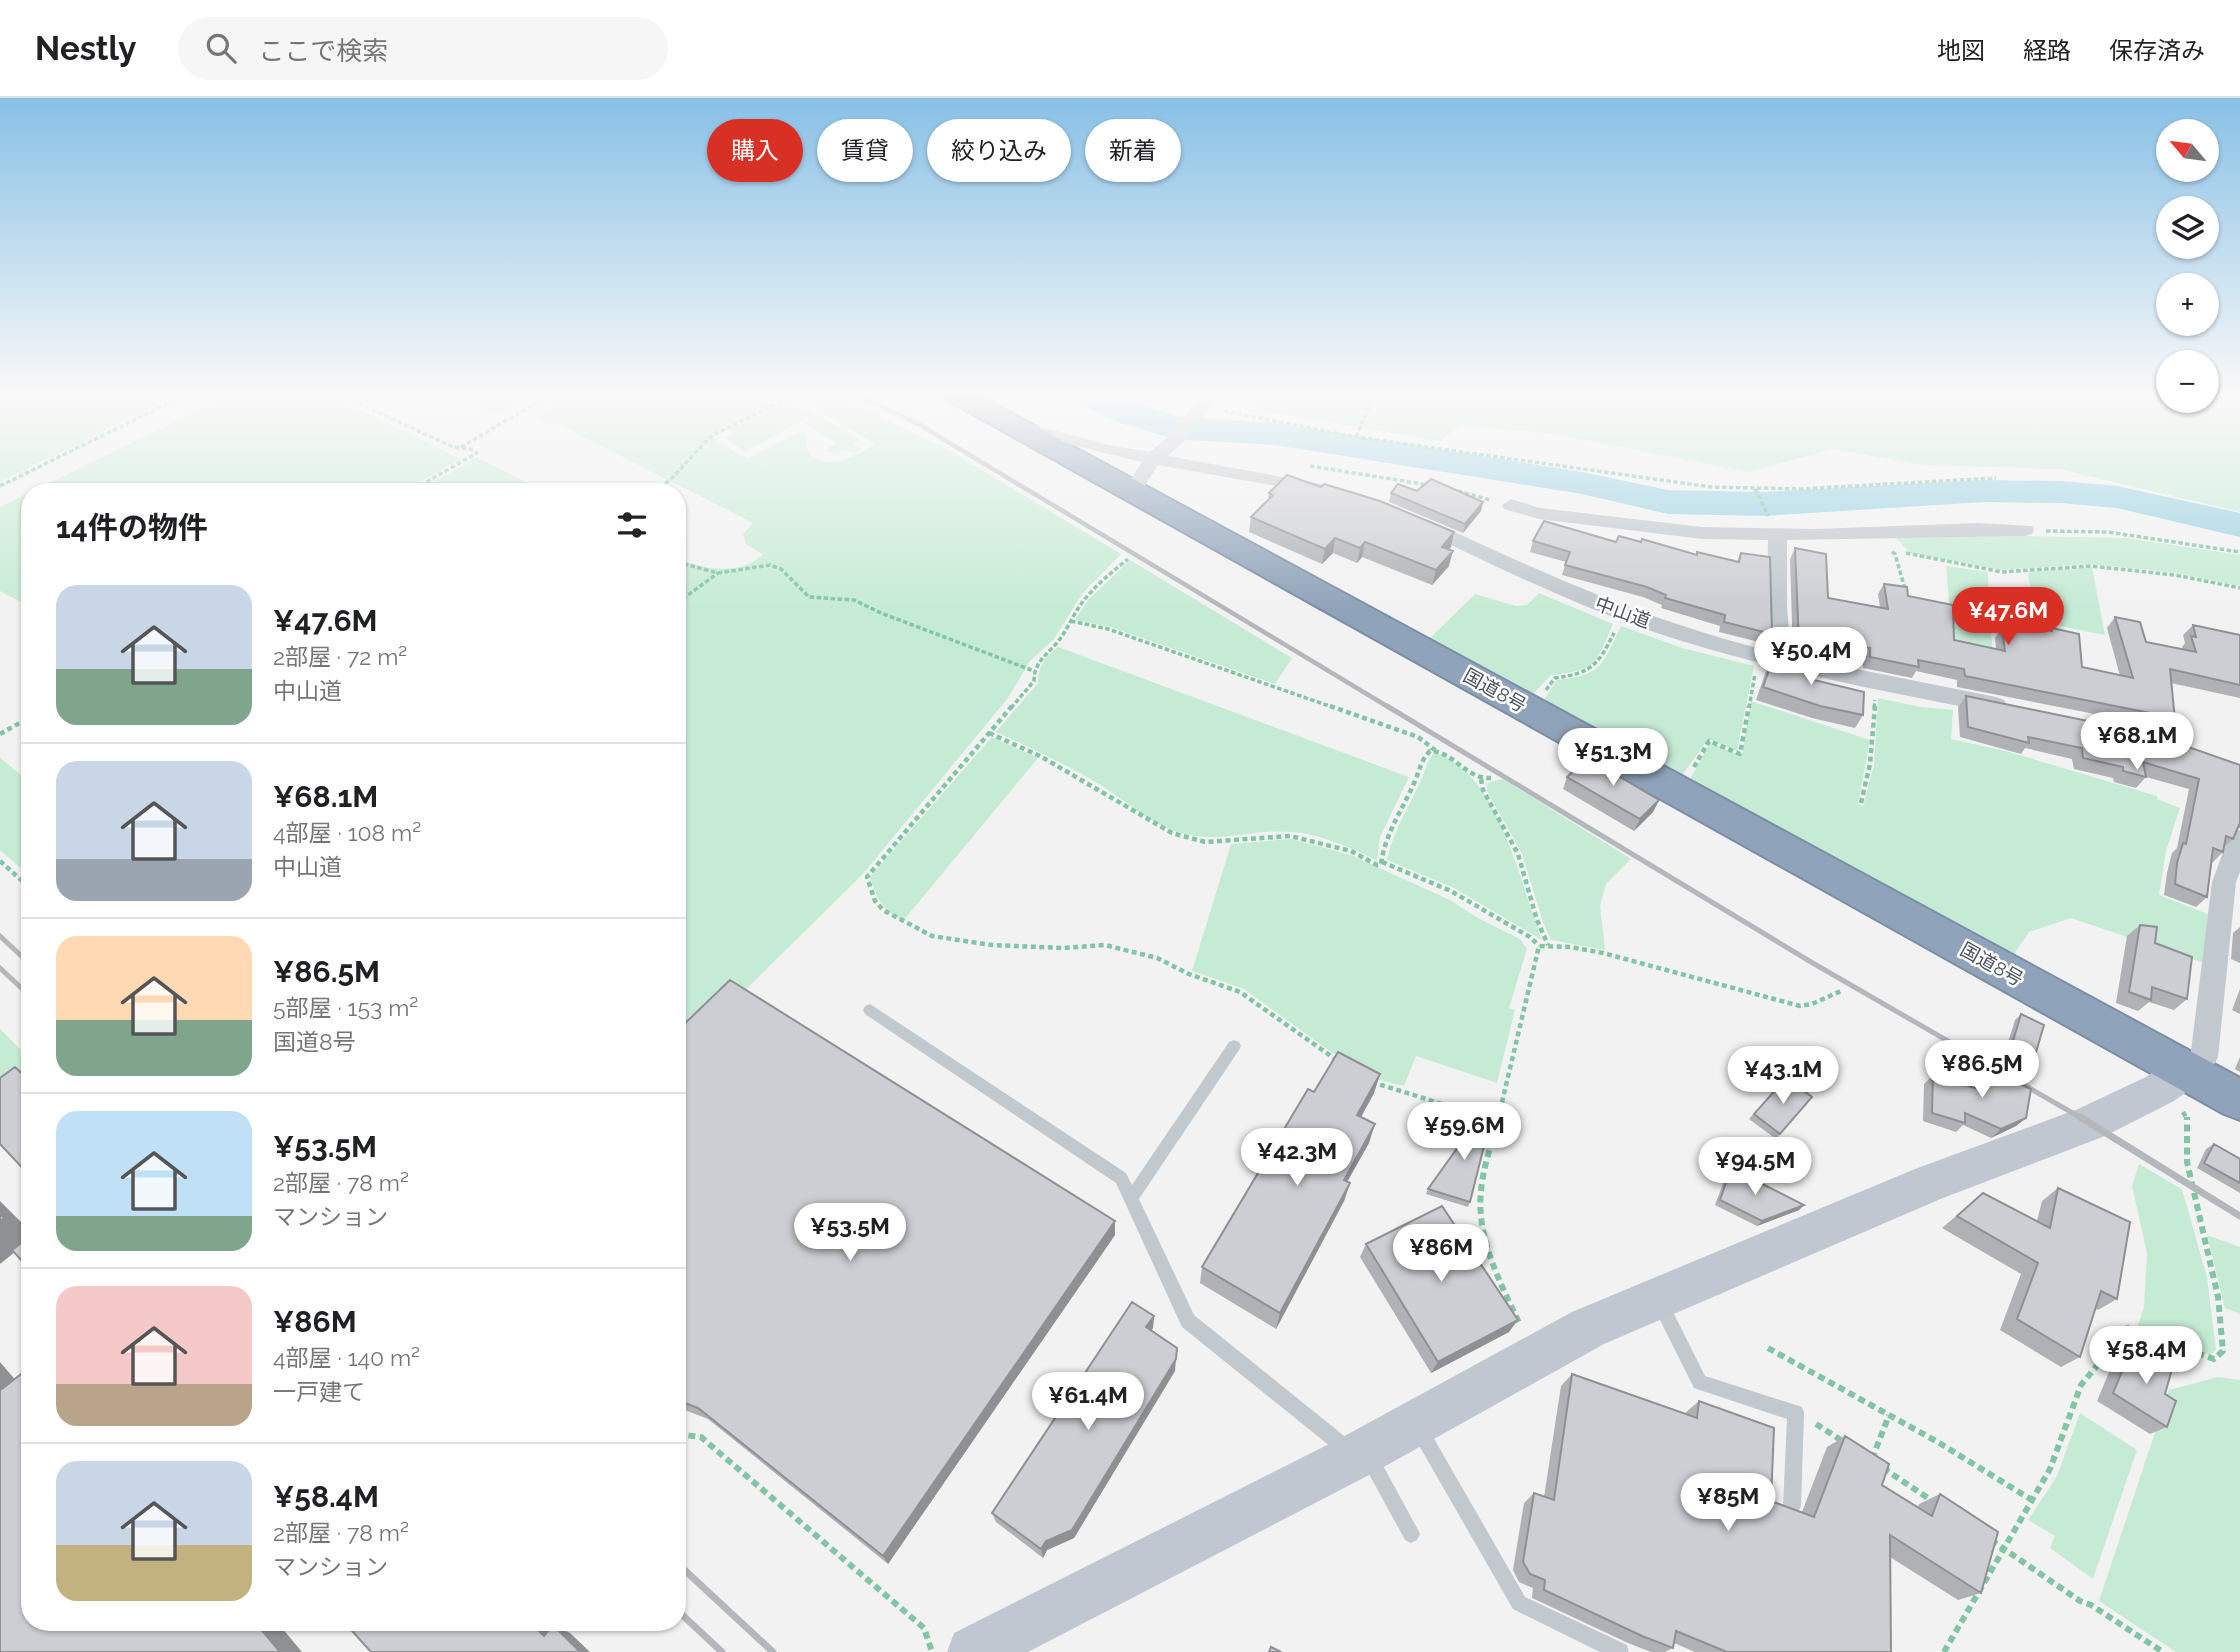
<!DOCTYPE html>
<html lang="ja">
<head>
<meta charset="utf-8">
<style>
	body { margin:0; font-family:Raleway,"Noto Sans JP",sans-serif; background:#f6f6f6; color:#202124; height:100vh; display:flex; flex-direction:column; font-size:26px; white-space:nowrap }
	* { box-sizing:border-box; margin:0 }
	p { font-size:23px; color:#757577 }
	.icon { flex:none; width:38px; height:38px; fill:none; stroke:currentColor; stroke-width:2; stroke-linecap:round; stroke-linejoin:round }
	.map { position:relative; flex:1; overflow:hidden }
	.drawer { position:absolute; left:21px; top:385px; width:665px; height:1148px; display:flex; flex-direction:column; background:#fff; border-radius:28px; box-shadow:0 2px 5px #0004 }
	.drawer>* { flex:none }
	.banner { position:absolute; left:707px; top:21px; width:665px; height:63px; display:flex; gap:14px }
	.needle { width:46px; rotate:299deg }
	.fabs { position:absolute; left:2156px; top:21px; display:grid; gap:14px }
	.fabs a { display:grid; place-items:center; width:63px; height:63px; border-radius:50%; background:#fff; box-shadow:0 2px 5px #0004; font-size:35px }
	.price { position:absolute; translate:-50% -60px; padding:0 16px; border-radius:24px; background:#fff; color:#222; font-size:23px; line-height:46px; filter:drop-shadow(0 2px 4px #0008) }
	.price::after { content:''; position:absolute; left:50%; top:42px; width:21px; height:16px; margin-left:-10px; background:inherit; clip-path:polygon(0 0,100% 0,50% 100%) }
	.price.on { background:#d93025; color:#fff }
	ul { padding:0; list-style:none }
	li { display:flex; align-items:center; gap:21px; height:175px; padding:0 35px }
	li+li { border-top:2px solid #e0e0e0 }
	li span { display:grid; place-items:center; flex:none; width:196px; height:140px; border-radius:21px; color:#555 }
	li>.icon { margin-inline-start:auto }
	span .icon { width:84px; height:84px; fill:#fffc; stroke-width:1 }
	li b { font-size:30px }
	h2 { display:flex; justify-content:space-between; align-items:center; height:84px; padding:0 35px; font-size:30px }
	.chip { padding:0 24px; border-radius:32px; background:#fff; box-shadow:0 2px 5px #0004; font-size:24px; line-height:63px }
	.chip.on { background:#d93025; color:#fff }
	header { display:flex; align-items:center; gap:42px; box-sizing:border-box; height:98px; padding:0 35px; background:#fff; border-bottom:2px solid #e0e0e0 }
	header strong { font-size:33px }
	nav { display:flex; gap:38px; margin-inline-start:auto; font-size:24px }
	.search { width:490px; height:63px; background:#f6f6f6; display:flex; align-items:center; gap:18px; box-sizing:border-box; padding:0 24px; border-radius:38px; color:#757577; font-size:26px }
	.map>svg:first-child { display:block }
</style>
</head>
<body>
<header>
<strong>Nestly</strong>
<div class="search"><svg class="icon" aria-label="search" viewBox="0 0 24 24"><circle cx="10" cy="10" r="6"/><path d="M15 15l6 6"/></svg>ここで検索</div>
<nav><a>地図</a><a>経路</a><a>保存済み</a></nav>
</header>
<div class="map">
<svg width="2240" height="1554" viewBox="0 0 2240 1554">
	<rect width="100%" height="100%" fill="#f3f2f2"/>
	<path fill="#c6ebd5" d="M0 294H166L175 298 0 384Z
		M236 294H323L461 361 402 394H31Z
		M450 294H519L531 300C489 323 489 314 448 295Z
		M560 294H641L687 304 780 297 785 301 708 337 747 361 799 334 805 337C807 343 805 348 808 353 821 377 860 356 875 346L799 302 814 294H829L952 354 1121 456 1082 496 1054 541 1030 563 1008 600 862 777 677 959V460C701 472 743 478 763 456L746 446 743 436 753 425 556 325 534 323 551 308 545 303Z
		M1258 294H2168V303H2207V294H2240V414L2059 371 1921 367 1833 351 1749 374 1554 336 1461 327 1440 343 1251 311Z
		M789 302 814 316 745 354 725 340 734 335 729 332Z
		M817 317 860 341 852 346 861 351 855 355 844 352 835 356 826 352 836 345 802 325Z
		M477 359 545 394H416Z
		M30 394V509L0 493V409Z
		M2021 438 2127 440 2240 457V488L2176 475 2091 466 2002 472 1910 455 1896 440Z
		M1130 462 1292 560 1275 586 1110 529 1075 522 1088 502Z
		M1946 468 1988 474 1989 521 1994 559 1953 550Z
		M2092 469 2105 537 2035 523 2028 474Z
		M1539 495 1613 526C1595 567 1597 572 1551 577L1533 596 1430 540 1475 496 1516 508 1527 507Z
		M1621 528 1682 550 1754 568 1737 653 1708 641 1681 679 1543 603 1557 582C1603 577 1602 567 1621 528Z
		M1058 549 1409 679 1380 739 1377 763C1354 750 1319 736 1292 734 1249 730 1217 749 1172 732 1146 722 1127 704 1104 689 1070 668 1033 651 996 634L1038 585C1038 568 1045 559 1058 549Z
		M1878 600 1921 609 1953 612 1951 641 2006 653 2157 698V701L2180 710 2166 753 2159 797 2208 816 2204 865 2071 820 2029 834 2012 859 1689 683 1710 645 1742 658 1751 603 1870 642 1858 706 1863 708 1874 667Z
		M992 639 1038 660 903 823C881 809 878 804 870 779Z
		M1434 655C1498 671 1521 789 1542 842L1454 790 1387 762C1393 732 1410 708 1422 680 1426 671 1427 663 1434 655Z
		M0 660 30 684V778L0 752Z
		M1503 681 1631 761 1606 786 1600 808 1605 852 1551 842 1543 824 1522 756 1487 693V685Z
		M1291 741 1351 757 1450 802 1478 820 1520 841 1527 851 1509 910 1515 912 1497 985 1416 958 1404 988 1375 981 1331 954 1244 891 1192 873 1231 746Z
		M0 931 30 961V975L0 996Z
		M2139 1066 2182 1091 2207 1179 2216 1252 2210 1257 2137 1230 2144 1209 2147 1155 2132 1088Z
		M2207 1137 2240 1149V1216L2225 1210Z
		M2218 1279 2240 1282V1554H2176L2099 1503 2169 1292Z
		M2080 1315 2137 1352 2093 1481 2050 1450 2055 1438 2028 1422 2057 1378Z"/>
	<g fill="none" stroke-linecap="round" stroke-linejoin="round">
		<path fill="#99d1e2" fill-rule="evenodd" d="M1063 294H1109L1177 319 1275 325 1582 374 1668 392 1764 394 1984 382 2061 383 2117 388 2240 415V439L2117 410 2061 405 1984 404 1764 418 1668 416 1582 396 1275 347 1174 341 1120 325 1068 301Z"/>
		<g stroke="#7b8ea5" stroke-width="4">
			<path id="highway" d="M940 294H972L2240 980V1022L2224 1016 944 300Z"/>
		</g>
		<path stroke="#82c5a6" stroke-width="3.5" stroke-dasharray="4.5 2.5" stroke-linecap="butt" d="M334 294 453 349 470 351 477 355 409 394
			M649 294 696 301 773 294
			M1141 294 1181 304
			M1224 313 1356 339 1711 389 1800 391 1996 380
			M1356 339 1375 294
			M461 349 555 294
			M1310 368 1429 387
			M0 388 191 294
			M1755 391 1768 418
			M1458 393 1490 402
			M654 394 672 380 711 338 793 298 790 294
			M2046 433 2108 434 2240 454
			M1892 454 1895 456 1905 491
			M1906 455 2002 474 2091 468 2175 477 2240 490
			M677 464 718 475 770 467 781 471 809 499 854 502 881 515 1034 573
			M677 505 718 475
			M1071 523 1108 531 1335 610
			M1546 592 1555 580C1592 575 1598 567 1614 535
			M1011 610 1034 583C1034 566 1044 559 1055 547 1067 534 1073 516 1084 502 1097 486 1112 474 1128 461
			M1749 610 1755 576
			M1874 610 1875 602"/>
		<path stroke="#82c5a6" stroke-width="4.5" stroke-dasharray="5 3.5" stroke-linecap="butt" d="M1012 608 867 779 875 803 883 812 932 838 992 847 1063 850 1105 847 1157 860 1189 876 1240 894 1338 963
			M1330 608 1418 639 1435 652
			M989 635 1040 658 1172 735 1205 744 1290 738 1351 753 1377 767 1381 766C1386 733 1402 713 1415 683 1420 671 1421 662 1430 653 1453 653 1467 682 1491 680
			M0 636 30 619
			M1694 669 1709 643 1740 656 1749 608
			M1481 681 1483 692 1518 756 1537 822 1548 847
			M1861 705 1870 666 1875 608
			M0 763 30 790
			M1382 764 1451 793 1530 839 1539 848
			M1372 984 1490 1021
			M2183 1014 2187 1021
			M1498 1021 1539 848 1571 849 1603 855 1800 908 1812 906 1841 893"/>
		<path stroke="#82c5a6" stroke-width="6" stroke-dasharray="7 4.5" stroke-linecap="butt" d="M1485 1019 1498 1023
			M1498 1019C1493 1043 1483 1068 1481 1093 1476 1140 1501 1186 1520 1227
			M1768 1250 1936 1343 2032 1402
			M1816 1326 1844 1344
			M677 1336 701 1339 924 1530 932 1554
			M1872 1361 1889 1317
			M1883 1370 1934 1404
			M1991 1442 2080 1503 2091 1507 2163 1554
			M1944 1554 2050 1371 2081 1287 2128 1230 2214 1261 2223 1253 2218 1199 2187 1064V1019"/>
		<path fill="#c1c8ce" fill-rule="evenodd" d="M870 906 1126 1075 1132 1087 1229 944 1234 942 1239 944 1241 948 1239 952 1139 1101 1194 1217 1353 1345 1355 1351 1353 1357 1347 1359 1341 1357 1182 1229 1116 1085 865 916 863 912 865 908Z
			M1659 1196 1665 1198 1705 1278 1802 1309 1804 1315 1801 1408 1798 1414 1792 1417 1786 1414 1783 1408 1787 1321 1694 1290 1651 1204 1653 1198Z
			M1419 1323 1425 1325 1525 1499 1627 1547 1629 1554H1600L1513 1511 1413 1337 1411 1331 1413 1325Z
			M1369 1351 1375 1353 1417 1430 1420 1436 1417 1442 1411 1445 1405 1442 1363 1365 1361 1359 1363 1353Z"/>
		<path fill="#c1c8ce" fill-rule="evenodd" d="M1205 294H1222L1182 345 1168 358 1315 385 1321 386 1324 390 1321 394 1315 395 1158 367 1139 396 1133 398 1124 392 1142 364 1016 333 1013 329 1022 324 1109 347 1150 354 1170 337Z
			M1511 401 1540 410 1702 429 1815 431 1977 425 2032 428 2034 432 2032 436 2025 438 1787 442V508L1791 558 1996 599 2004 602 2007 607 2004 612 1996 615C1877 592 1759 570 1645 531 1566 503 1491 466 1415 430L1413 426 1415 422H1429C1540 474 1650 524 1770 553L1767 508 1768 442 1702 441 1539 421 1504 411 1502 407Z
			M2240 732V774L2236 784 2218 959 2214 967 2186 984 2176 981 2172 972 2176 963 2191 953 2212 784 2228 741 2232 735Z"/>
		<path fill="#c0c7d0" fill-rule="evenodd" d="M2186 955 2200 960 2206 972 2200 984 2174 1003 2105 1038 1943 1100 1604 1246 1373 1375 1028 1554H947L954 1535 1339 1341 1572 1214 1915 1071 2078 1011 2146 979 2172 960Z"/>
		<use href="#highway" fill="#8fa3ba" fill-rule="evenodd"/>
		<path stroke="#b4b7bb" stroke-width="4.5" d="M851 294 920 327 1390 610"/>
		<path stroke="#b4b7bb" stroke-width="5" d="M1387 608 1811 864 2083 1021
			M0 838 30 866
			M0 870 30 898"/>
		<path stroke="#b4b7bb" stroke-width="7" d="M2080 1019 2240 1118
			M677 1465 773 1554
			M677 1512 722 1554"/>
	</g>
	<path fill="#afb1b5" d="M1417 393 1483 404 1481 413 1463 435 1389 404 1391 395Z
		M1269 395 1451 449 1449 451V468L1432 487 1362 459 1357 465 1333 455 1322 466 1249 434 1251 419 1268 402Z
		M1533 443 1641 444 1696 457 1737 464 1741 455 1772 536 1767 546 1719 534 1720 528 1661 510 1662 507 1643 499 1562 477 1566 464 1530 454Z
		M1795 450 1828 500 1880 509 1878 496 1884 486 1908 498 1954 542 1996 551 1995 540 2002 530 2019 533 2024 527 2050 533 2052 530 2082 569 2120 578 2107 530 2115 519 2146 544 2183 551 2182 549 2185 545 2183 537 2193 527 2240 537V600L2171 585 2175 622 2166 633 2146 626 1957 589V582L1916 573 1912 580 1863 570V561L1811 550 1806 559 1793 557 1790 461Z
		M1774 558 1814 582 1863 617 1855 630 1812 620 1756 602 1767 570Z
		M1966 598 2240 667V730H2238L2233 741 2224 749 2223 754 2212 765 2207 799 2196 809 2164 797 2167 775 2172 755 2177 750 2189 691 2146 679 2136 690 2114 684 2113 680 2074 671 2072 661 2025 650 2021 656 1960 639 1958 609Z
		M1567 679 1659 702 1653 714 1634 733 1563 691Z
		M2140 827 2155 845 2187 901 2174 912 2149 904 2138 913 2116 905 2127 838Z
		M2240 829V865L2231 861 2233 835Z
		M2240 891V916L2232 912Z
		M2021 916 2036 954 2030 959 2007 948 2015 922Z
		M677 933 1115 1123V1137L888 1466 708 1321 677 1309Z
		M2240 959V974L2235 971Z
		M1986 971 2026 1020 2016 1028 1991 1040 1963 1027 1956 1034 1923 1023 1924 986 1933 977 1974 990 1976 980Z
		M1380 976 1374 995 1361 1018 1369 1045 1347 1084 1350 1085 1344 1103 1276 1231 1200 1185 1202 1169 1314 994Z
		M1786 980 1812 999 1776 1041 1749 1021Z
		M1468 1015 1470 1104 1468 1109 1426 1096 1428 1091 1456 1051Z
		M2214 1046 2240 1061V1095L2197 1070 2206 1051Z
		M1731 1070 1799 1112 1757 1128 1715 1107 1727 1075Z
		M2058 1090 2117 1201 2098 1212 2095 1210 2080 1259 2061 1269 2000 1232 2021 1176 1942 1130 1983 1095 2037 1123 2042 1103Z
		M1366 1146 1509 1234 1431 1275 1360 1159Z
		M1154 1218 1153 1230 1151 1233 1175 1273 1074 1440 1047 1452 1043 1460 996 1424 992 1415Z
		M2133 1247 2167 1329 2150 1336 2097 1303 2117 1255Z
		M1572 1276 1684 1316 1699 1303 1771 1403 1802 1414 1827 1349 1845 1338 1882 1387 1918 1409 1919 1406 1940 1396 1981 1495 1958 1502 1890 1459 1891 1554H1695L1674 1545 1673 1550 1665 1554H1651L1628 1545 1532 1500 1533 1490 1519 1484 1513 1472 1524 1405 1534 1395 1544 1399 1561 1288Z"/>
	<path fill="#8f9094" d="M1483 404 1481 413 1463 435 1465 426Z
		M1454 434 1451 449 1438 463 1442 449Z
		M1335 440 1333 455 1322 466 1325 451Z
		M1365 444 1362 459 1357 465 1360 450Z
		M1453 453 1449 468 1432 487 1436 472Z
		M1659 702 1653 714 1634 733 1640 721Z
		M15 969 30 979V983Z
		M1380 976 1374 995 1352 1036 1357 1017Z
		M2026 1020 2016 1028 1991 1040 2001 1031Z
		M1375 1026 1369 1045 1338 1100 1344 1082Z
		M1350 1085 1344 1103 1276 1231 1280 1215Z
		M0 1103 30 1133V1142L0 1166Z
		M1804 1107 1799 1112 1757 1128 1762 1123Z
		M1115 1123V1137L888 1466 883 1458Z
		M1154 1218 1153 1230 1145 1242 1146 1229Z
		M1518 1222 1509 1234 1431 1275 1438 1264Z
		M1176 1261 1175 1273 1074 1440 1047 1452 1043 1460 1041 1451 1046 1443Z
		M0 1264 30 1299 2 1291 0 1289Z
		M255 1524H277L302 1554H280Z
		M530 1524H537L544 1527 562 1545 544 1538Z
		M553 1527 570 1535 590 1554H580Z"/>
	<path fill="#ccced3" stroke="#8f9094" stroke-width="2" d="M1287 377 1321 389 1324 386 1380 403 1454 434 1442 449 1453 453 1436 472 1365 444 1360 450 1335 440 1325 451 1251 419 1273 397 1269 395Z
		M1431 381 1483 404 1465 426 1391 395 1398 386 1417 393Z
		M1544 423 1616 444 1619 438 1641 444 1642 441 1697 457V454L1739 464 1741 455 1770 459 1772 536 1724 524 1725 517 1665 500 1666 497 1647 489 1565 467 1570 454 1533 443Z
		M1795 450 1826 456 1828 500 1888 511 1884 486 1907 489 1908 498 1953 507 1954 542 2005 553 2002 530 2025 534 2024 527 2052 533V530L2079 536 2082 569 2133 580 2115 519 2140 524 2146 544 2196 554 2191 538 2196 539 2193 527 2240 537V587L2170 571 2175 622 2155 616 1965 578 1964 571 1918 562 1919 569 1870 559V550L1812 538V548L1799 546Z
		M1774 558 1814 566V582L1864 594 1863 617 1820 608 1763 589Z
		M1966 598 2151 636 2240 667V725L2233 741 2226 738 2223 754 2213 750 2207 799 2175 786 2177 765 2183 745 2186 746 2199 681 2143 664 2146 679 2123 673V669L2083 660 2082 650 2028 639 2029 645 1968 629Z
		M1588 660 1659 702 1640 721 1567 679Z
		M2140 827 2157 829 2155 845 2192 859 2187 901 2152 889 2151 902 2129 894Z
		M730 882 1115 1123 883 1458 698 1310 677 1302V933Z
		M2021 916 2044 927 2036 954 2013 943Z
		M1338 954 1380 976 1357 1017 1375 1026 1344 1082 1350 1085 1280 1215 1202 1169 1308 991 1314 994Z
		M15 969 30 983V1078L0 1046V980Z
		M1986 971 2031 991 2026 1020 2001 1031 1965 1015V1025L1932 1015 1933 977 1981 992Z
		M1786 980 1812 999 1780 1036 1754 1016Z
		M1468 1015 1490 1024 1470 1104 1428 1091 1458 1049Z
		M2214 1046 2240 1061V1085L2204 1065Z
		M1731 1070 1804 1107 1762 1123 1720 1102Z
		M2058 1090 2130 1124 2117 1201 2101 1193 2080 1259 2017 1221 2038 1165 1957 1118 1983 1095 2050 1130Z
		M1442 1108 1518 1222 1438 1264 1366 1146Z
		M0 1116 4 1120 0 1123Z
		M30 1139V1172L12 1152Z
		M1132 1204 1154 1218 1146 1229 1177 1250 1176 1261 1072 1432 1046 1443 1041 1451 992 1415Z
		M2133 1247 2172 1271 2165 1296 2176 1303 2167 1329 2113 1295Z
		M30 1269V1524H255L280 1554H0V1289L2 1291Z
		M1572 1276 1697 1320 1699 1303 1774 1330 1771 1403 1814 1419 1845 1338 1889 1366 1882 1387 1932 1418 1940 1396 1998 1434 1981 1495 1890 1437 1891 1554H1727L1676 1533 1673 1550 1642 1538 1544 1492 1545 1482 1530 1476 1523 1464 1534 1395 1554 1402Z
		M344 1524H518L519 1526 521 1524H530L544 1538 553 1527 580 1554H371Z
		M1271 1549 1281 1554H1269Z"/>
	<linearGradient id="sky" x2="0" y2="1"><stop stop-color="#88c0e6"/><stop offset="0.58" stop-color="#faf9f9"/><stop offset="1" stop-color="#faf9f9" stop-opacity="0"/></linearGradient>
	<rect width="2240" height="511" fill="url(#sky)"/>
	<g text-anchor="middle" stroke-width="5" stroke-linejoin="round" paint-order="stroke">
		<g font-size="19" fill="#4b545d" stroke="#fff">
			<text transform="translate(1623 514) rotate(20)" y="7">中山道</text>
			<text transform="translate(1495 592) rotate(29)" y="7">国道8号</text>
			<text transform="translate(1992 866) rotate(29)" y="7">国道8号</text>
		</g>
	</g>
</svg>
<div class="fabs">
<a><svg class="needle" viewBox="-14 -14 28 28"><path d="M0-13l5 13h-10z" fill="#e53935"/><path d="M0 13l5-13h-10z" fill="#757577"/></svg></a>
<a><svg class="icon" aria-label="layers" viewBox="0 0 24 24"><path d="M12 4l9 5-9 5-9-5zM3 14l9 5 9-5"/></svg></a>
<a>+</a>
<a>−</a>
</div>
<b class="price on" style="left:2008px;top:549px">¥47.6M</b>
<b class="price" style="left:1811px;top:589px">¥50.4M</b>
<b class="price" style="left:2137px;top:674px">¥68.1M</b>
<b class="price" style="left:1613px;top:690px">¥51.3M</b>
<b class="price" style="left:1982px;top:1002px">¥86.5M</b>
<b class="price" style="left:1783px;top:1008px">¥43.1M</b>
<b class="price" style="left:1464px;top:1064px">¥59.6M</b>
<b class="price" style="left:1297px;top:1090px">¥42.3M</b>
<b class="price" style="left:1755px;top:1099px">¥94.5M</b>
<b class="price" style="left:850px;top:1165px">¥53.5M</b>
<b class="price" style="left:1441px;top:1186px">¥86M</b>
<b class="price" style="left:2146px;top:1288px">¥58.4M</b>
<b class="price" style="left:1088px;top:1334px">¥61.4M</b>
<b class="price" style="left:1728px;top:1435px">¥85M</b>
<div class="banner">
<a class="chip on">購入</a>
<a class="chip">賃貸</a>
<a class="chip">絞り込み</a>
<a class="chip">新着</a>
</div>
<section class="drawer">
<h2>14件の物件<svg class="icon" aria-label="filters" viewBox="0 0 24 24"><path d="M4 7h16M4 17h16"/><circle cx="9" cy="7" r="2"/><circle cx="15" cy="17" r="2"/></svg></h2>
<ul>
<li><span style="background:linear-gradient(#c9d6e8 60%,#7fa58c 0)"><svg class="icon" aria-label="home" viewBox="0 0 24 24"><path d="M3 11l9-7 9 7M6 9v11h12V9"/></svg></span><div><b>¥47.6M</b><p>2部屋 · 72 m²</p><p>中山道</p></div></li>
<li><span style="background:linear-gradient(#c9d6e8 70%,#9aa5b1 0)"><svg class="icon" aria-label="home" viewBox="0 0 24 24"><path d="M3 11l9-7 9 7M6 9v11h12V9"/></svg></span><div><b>¥68.1M</b><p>4部屋 · 108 m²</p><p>中山道</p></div></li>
<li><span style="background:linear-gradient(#ffd9b3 60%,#7fa58c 0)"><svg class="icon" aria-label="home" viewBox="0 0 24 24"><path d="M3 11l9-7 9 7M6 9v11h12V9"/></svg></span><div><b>¥86.5M</b><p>5部屋 · 153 m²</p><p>国道8号</p></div></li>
<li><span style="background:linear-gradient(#bfe0f5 75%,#7fa58c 0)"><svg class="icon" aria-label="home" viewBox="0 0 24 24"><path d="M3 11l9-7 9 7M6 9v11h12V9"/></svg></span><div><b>¥53.5M</b><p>2部屋 · 78 m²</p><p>マンション</p></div></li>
<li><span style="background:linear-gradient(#f6c9c9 70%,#b9a48a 0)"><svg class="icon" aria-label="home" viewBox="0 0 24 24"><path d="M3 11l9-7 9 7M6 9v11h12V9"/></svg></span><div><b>¥86M</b><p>4部屋 · 140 m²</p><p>一戸建て</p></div></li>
<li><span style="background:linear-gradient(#c9d6e8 60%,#c2b280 0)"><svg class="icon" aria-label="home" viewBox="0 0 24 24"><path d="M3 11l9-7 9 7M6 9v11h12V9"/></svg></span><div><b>¥58.4M</b><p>2部屋 · 78 m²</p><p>マンション</p></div></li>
</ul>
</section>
</div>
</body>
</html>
